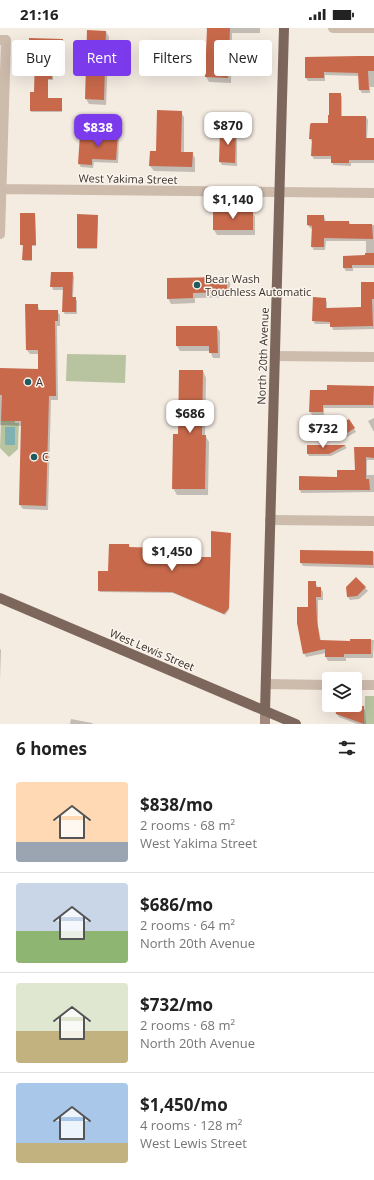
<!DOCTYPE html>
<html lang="en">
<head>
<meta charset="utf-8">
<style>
	body { margin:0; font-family:"Open Sans",sans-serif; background:#f6f6f6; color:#222; height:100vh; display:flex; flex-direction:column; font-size:15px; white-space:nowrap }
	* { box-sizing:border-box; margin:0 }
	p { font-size:13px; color:#767676 }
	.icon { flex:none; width:22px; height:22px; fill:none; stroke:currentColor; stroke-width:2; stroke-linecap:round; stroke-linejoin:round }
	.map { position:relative; height:696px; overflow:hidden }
	.drawer { display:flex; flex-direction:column; background:#fff; flex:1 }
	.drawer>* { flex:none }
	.top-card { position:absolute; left:12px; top:12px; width:350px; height:36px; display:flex; gap:8px }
	.controls { position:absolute; left:322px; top:644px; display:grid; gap:8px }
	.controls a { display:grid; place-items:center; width:40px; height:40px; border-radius:4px; background:#fff; box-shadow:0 4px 16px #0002; font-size:20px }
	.price { position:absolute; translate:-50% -34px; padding:0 9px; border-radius:8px; background:#fff; color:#222; font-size:13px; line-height:26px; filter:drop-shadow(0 1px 2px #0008) }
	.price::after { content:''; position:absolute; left:50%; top:24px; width:12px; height:9px; margin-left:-6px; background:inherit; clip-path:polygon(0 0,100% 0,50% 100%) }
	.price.on { background:#7c3aed; color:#fff }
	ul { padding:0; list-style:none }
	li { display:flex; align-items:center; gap:12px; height:100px; padding:0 16px }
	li+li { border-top:1px solid #e0e0e0 }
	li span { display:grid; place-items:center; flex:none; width:112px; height:80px; border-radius:4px; color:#555 }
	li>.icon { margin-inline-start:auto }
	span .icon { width:48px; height:48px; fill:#fffc; stroke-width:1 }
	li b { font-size:17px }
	h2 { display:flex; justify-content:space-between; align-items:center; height:48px; padding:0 16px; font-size:17px }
	.tag { padding:0 14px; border-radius:4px; background:#fff; box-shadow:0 4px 16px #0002; font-size:14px; line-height:36px }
	.tag.on { background:#7c3aed; color:#fff }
	.status { display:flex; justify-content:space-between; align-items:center; height:28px; padding:0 20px; background:#fff; direction:ltr }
	.status svg { height:11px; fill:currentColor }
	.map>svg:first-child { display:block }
</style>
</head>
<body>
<div class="status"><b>21:16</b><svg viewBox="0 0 49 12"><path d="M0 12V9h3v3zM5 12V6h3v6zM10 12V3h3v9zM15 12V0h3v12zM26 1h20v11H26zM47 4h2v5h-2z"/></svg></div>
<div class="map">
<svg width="374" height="696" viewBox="0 0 374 696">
	<rect width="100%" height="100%" fill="#f4ebe1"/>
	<path fill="#b8c4a0" d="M67 326 126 327 125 355 66 353Z
		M1 393H15V395H19L18 421 9 429 0 420Z
		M365 668H374V696H364Z"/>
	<path fill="#7fb0b2" d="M5 399H15V417H5Z"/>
	<path fill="#0003" d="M206 0H260V5H232L231 55 209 54 206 49 208 3Z
		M106 4 109 9 106 77 89 76 86 71Z
		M30 11 63 12 64 13 63 26H54L53 52H48V71H62V84H31V83L35 65 36 26 31 25 30 24Z
		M374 29V59H370V65H362L360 62V48L325 47V53H308L306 50V30Z
		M340 66 342 69V89H366L368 92 367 111H374V135H351V138L333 137 332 131H314L312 128 313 115 310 111 329 96Z
		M181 84 184 89V125H192L195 130V144L154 143 150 138Z
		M235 103 237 107V138L222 137 220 134Z
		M117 105 119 109 118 135 94 134 93 140 81 139 79 136 108 109Z
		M252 184 255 189V207H217L214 202Z
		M35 186 36 218H32V233H24V218L21 217Z
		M98 188 97 221H78V219Z
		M324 188 326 194H349L351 197H374V240H353V243H346L344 240 366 228V213H326L325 222H314L312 219 313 201 310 200 308 197Z
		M72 245 74 248 73 270H75L77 273V286H65L63 283 64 262H53L52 259Z
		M226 250 230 255V269L195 270V275L171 276 168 270Z
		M374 255V301L333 302 331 296H315L313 292 325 271 327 274V281L362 280Z
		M37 277 40 283H57L60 287V298H57L58 372H51L48 482 23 481 20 477 22 398 0 397V341L39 342V326H30L27 322Z
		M217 299 220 304V330H213L210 323H180L177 318Z
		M203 343 206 350 205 407 209 414 208 467H177L173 460 179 407Z
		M328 358H374V380H324V387H312L310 383 328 363Z
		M374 390V404L368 393Z
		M349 392 356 404 347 409 340 398Z
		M308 418H345L347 420 331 428H309L308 426Z
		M355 420H374V432H367V447H374V464L301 465 300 462 356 443Z
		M230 506 229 582 225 587 173 565 100 564 99 563 109 544 129 517 130 520 162 521 171 515 172 522 174 523V532L196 533 212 530Z
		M301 523 374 524V540L303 538 301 535Z
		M356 550 368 563 359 571 350 572 348 569 347 559Z
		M315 554 318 560H320L323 564V572H318V598L321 613 351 614V612H374L373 630H346V633H328L326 629V625L306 629 304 625 309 580Z
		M0 621 1 622 0 652Z
		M363 679 365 682 366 696H357L339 689 337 686Z
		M71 691 92 695 93 696H70Z"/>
	<path fill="#c8694b" d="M207 0H230L228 50 205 49Z
		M87 2 106 3 104 72 85 71Z
		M29 10 63 11V25H53L52 51H48V70H62V83H30V64H34L35 24H29Z
		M358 28H374V43H368L369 62H359L358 45 324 44V50H305V29Z
		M329 65H341V88H366V110H374V132H349V135H331V128H311L312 111H309L310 97 311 95H328V87H329Z
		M157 82 182 83 181 124H193L192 139 149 138 150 123H156Z
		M220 102H236L235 135 219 134Z
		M108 104H118L116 132 92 131V137L78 136 80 106 107 108Z
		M213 183H253V202H213Z
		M20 185H35L36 217H32V232H22L23 217H20Z
		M77 186 98 187 97 220H77Z
		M307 187H324V193H349V196H372L373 211 324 210V219H311L312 198 307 197Z
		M365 225H374V237H352V240H343V228L365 227Z
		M51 244H73L72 269H76V284H62L63 259H50Z
		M227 249V264L193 265V270L167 271V250Z
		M361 254H374V271H372L373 298 330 299V294L312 293 313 269 326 270V280L361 279Z
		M25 276H38V282H58V293H55L56 368H49L46 478 19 477 21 393H1L2 367H0V340L38 341V322H26Z
		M176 298H217L218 325H209V318H176Z
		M179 342H203L202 407H206L205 461H172L173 406H178Z
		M327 357 374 358 373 377H323V384H309L310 362H327Z
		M349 391 355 400 344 407 338 397Z
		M307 417H346L329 426H307Z
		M354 419H374V430L366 429V451H369L370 462H299V448L337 449V442H355Z
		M211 503 231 505 229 580 224 586 172 564 98 563V543H108L109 516H129V519L161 520V514H172L171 521H174V531L195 532V529H211Z
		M300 522 373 523V537L300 535Z
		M356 549 366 559 357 568 347 569 346 559Z
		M308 553H316V559H321V569H316L317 593 320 612 350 613V611H371V626H344V629H325V621L303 626 297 595V579H308Z
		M335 677 364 678V696L336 686Z"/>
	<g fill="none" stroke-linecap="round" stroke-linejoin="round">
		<path stroke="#cdbbac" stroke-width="10" d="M333 0H374
			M0 12H6L0 206
			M1 161 374 165
			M275 328 374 329
			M270 492 374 493
			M266 656 329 657
			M355 657H374"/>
		<path stroke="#a18a7d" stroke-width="10" d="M265 696V683"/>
		<path stroke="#7d675c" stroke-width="10" d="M0 570 296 696
			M265 683 284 0"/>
	</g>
	<g fill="#1f5a5e" stroke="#fbf5ee" stroke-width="1.5">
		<circle cx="197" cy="257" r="4"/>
		<circle cx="28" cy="354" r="4"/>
		<circle cx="34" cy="429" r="4"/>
	</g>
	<g text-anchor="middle" stroke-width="3" stroke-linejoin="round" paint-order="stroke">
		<g font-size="11" fill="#3b302b" stroke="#fbf5ee">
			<text transform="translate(128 151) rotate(1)" y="4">West Yakima Street</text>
			<text transform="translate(263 328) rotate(-88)" y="4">North 20th Avenue</text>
			<text transform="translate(152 622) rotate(23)" y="4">West Lewis Street</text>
		</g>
		<g font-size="11" fill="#3b302b" stroke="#fbf5ee" text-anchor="start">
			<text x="205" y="255">Bear Wash<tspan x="205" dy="13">Touchless Automatic</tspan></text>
			<text x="36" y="358">A</text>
			<text x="42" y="433">C</text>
		</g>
	</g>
</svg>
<div class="controls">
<a><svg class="icon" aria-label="layers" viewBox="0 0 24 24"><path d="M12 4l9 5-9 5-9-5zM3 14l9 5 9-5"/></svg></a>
</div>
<b class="price" style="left:228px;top:118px">$870</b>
<b class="price on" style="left:98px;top:120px">$838</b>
<b class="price" style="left:233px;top:192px">$1,140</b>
<b class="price" style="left:190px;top:406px">$686</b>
<b class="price" style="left:323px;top:421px">$732</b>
<b class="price" style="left:172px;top:544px">$1,450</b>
<div class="top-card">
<a class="tag">Buy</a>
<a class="tag on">Rent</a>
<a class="tag">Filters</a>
<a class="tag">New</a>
</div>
</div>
<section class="drawer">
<h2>6 homes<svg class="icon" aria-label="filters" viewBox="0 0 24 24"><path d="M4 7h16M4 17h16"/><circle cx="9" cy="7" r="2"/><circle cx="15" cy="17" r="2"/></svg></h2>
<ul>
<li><span style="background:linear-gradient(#ffd9b3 75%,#9aa5b1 0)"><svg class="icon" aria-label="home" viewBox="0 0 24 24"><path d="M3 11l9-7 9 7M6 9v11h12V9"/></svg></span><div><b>$838/mo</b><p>2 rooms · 68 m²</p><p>West Yakima Street</p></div></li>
<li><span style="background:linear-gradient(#c9d6e8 60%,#8fb573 0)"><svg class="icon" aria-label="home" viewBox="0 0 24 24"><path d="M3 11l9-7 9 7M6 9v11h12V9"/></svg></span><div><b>$686/mo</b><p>2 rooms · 64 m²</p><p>North 20th Avenue</p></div></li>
<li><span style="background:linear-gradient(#dfe7d0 60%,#c2b280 0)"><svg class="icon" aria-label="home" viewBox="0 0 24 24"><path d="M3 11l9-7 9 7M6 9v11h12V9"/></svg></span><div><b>$732/mo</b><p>2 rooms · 68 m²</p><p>North 20th Avenue</p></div></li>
<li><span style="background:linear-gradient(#a9c7e8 75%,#c2b280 0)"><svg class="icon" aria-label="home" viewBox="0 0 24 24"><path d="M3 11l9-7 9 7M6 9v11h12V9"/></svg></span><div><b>$1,450/mo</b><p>4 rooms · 128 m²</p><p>West Lewis Street</p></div></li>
</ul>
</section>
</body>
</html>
